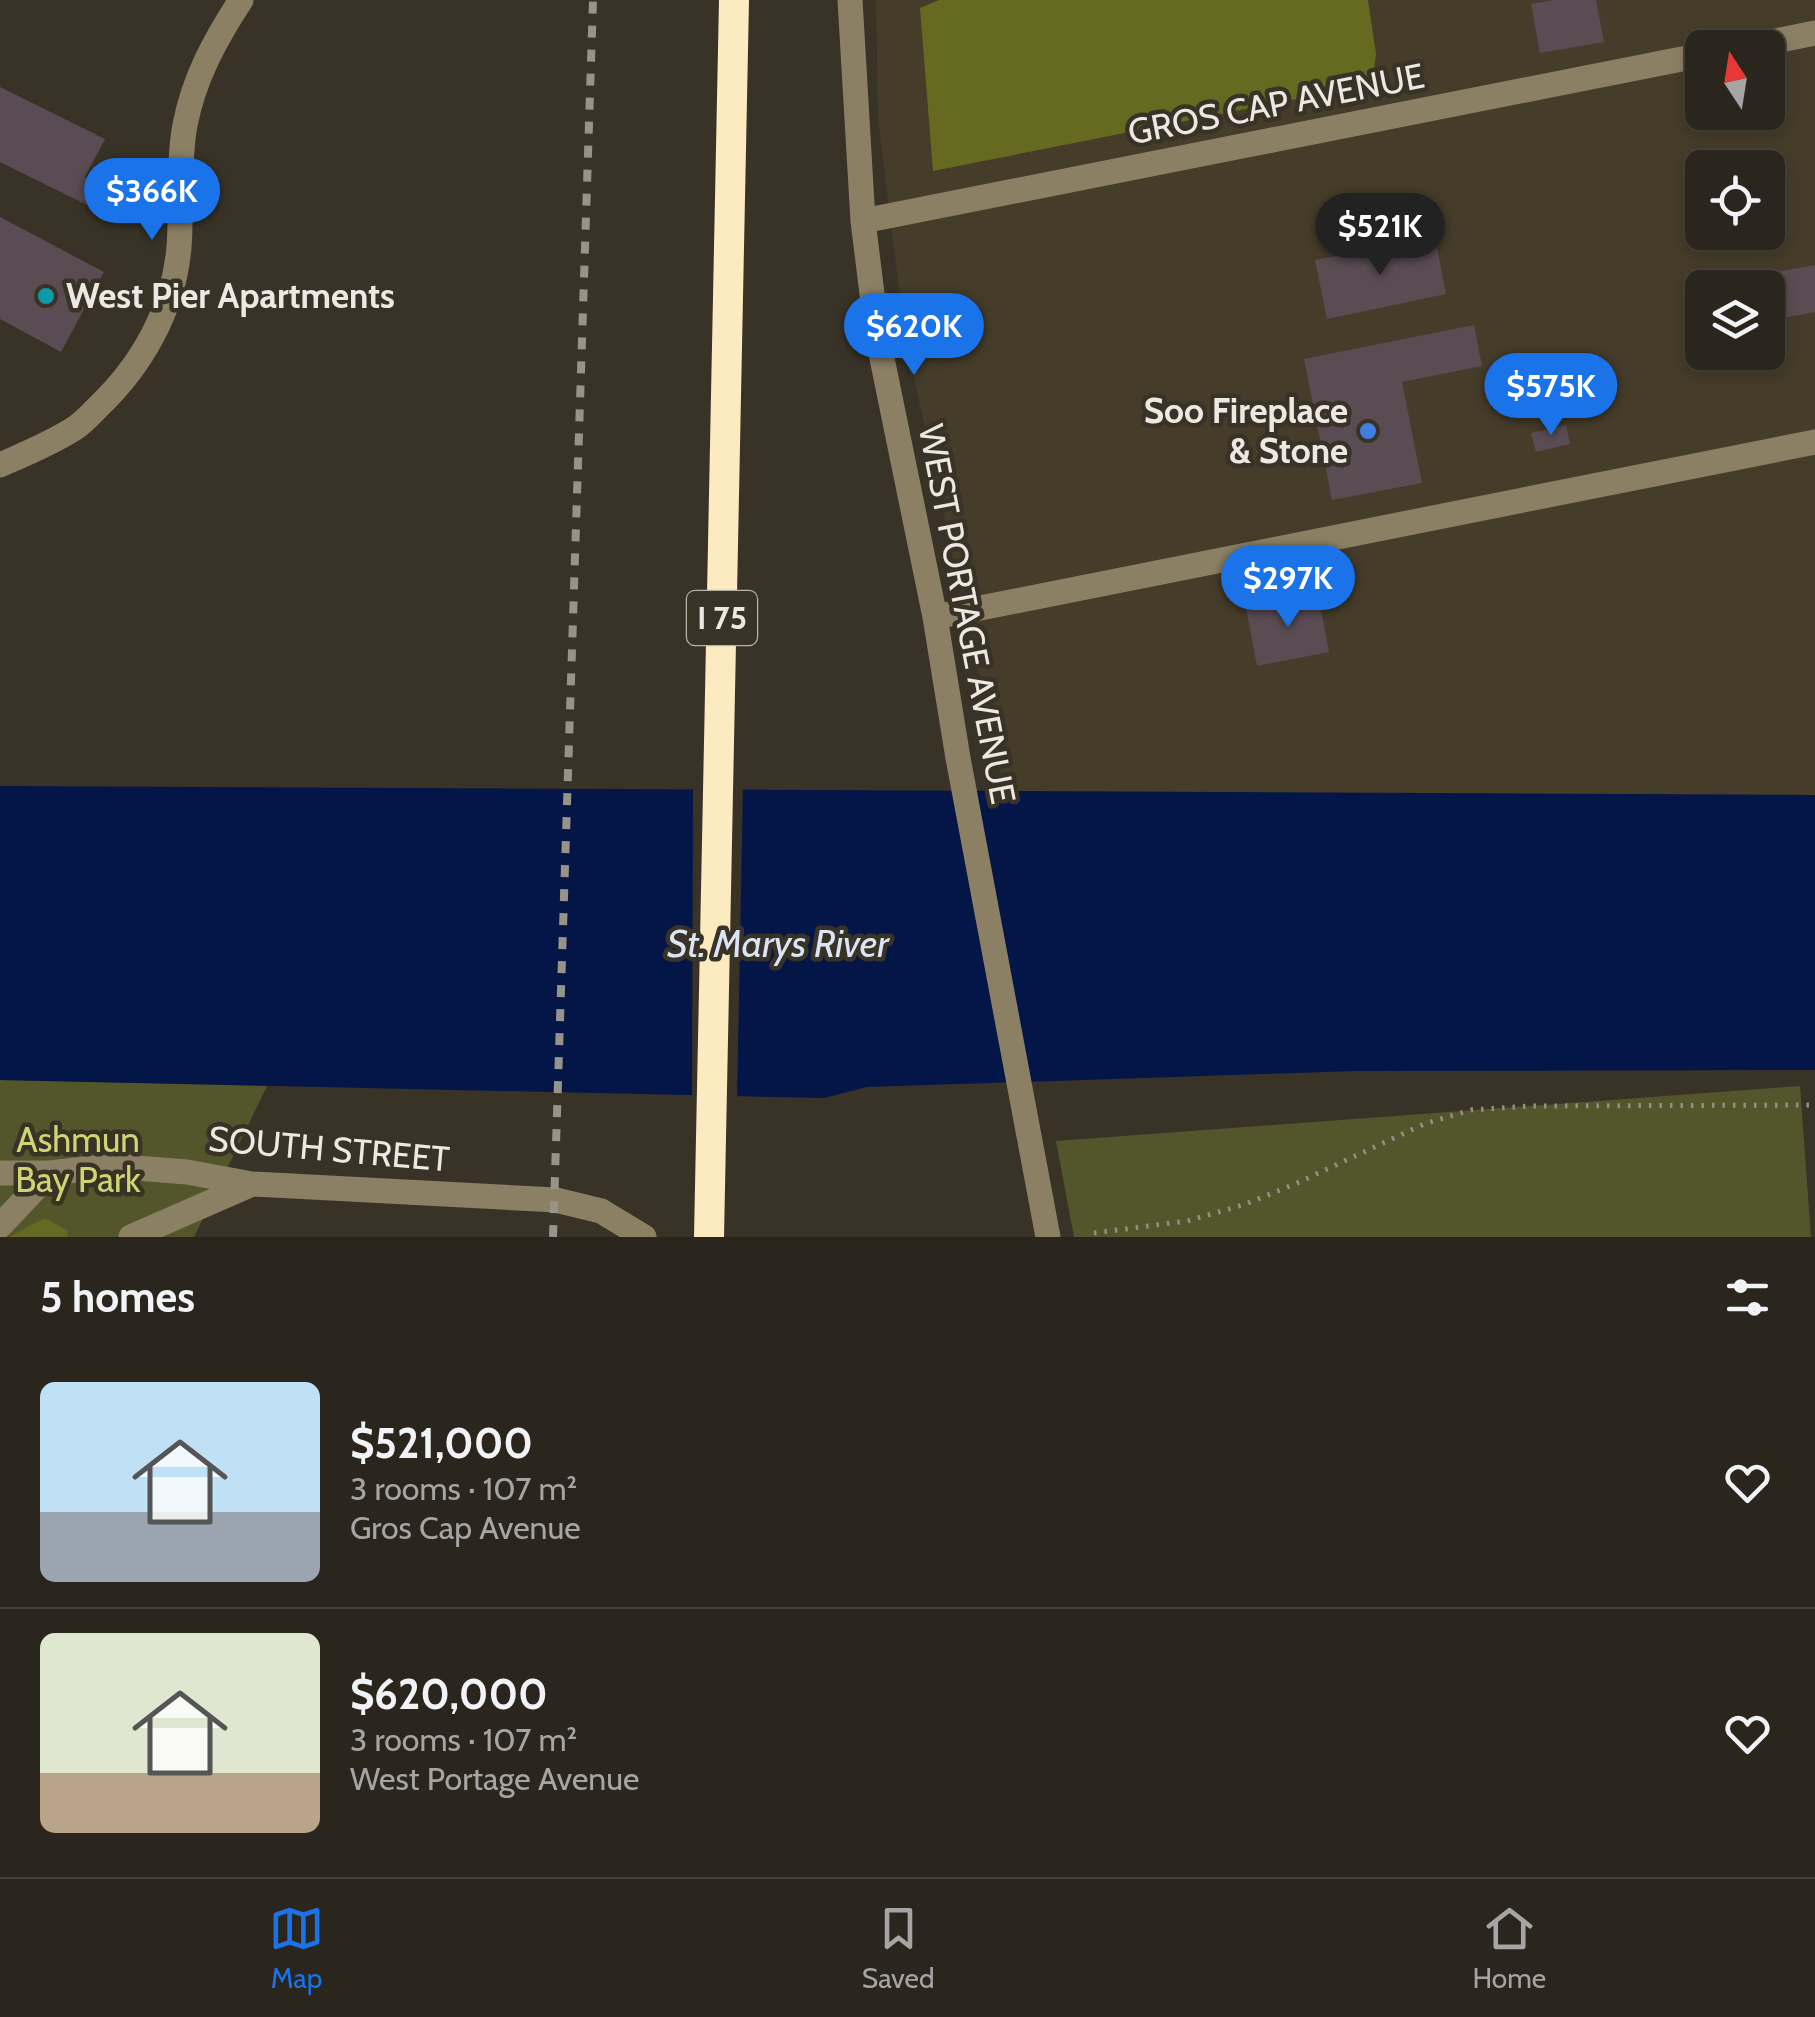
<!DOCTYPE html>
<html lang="en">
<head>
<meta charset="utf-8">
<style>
	body { margin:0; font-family:Cabin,sans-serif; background:#37322a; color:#f1f3f6; height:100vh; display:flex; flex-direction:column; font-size:38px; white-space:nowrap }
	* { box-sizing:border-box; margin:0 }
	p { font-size:32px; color:#a6a5a4 }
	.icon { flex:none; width:55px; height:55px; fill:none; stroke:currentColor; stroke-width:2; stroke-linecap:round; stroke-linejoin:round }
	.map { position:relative; height:1237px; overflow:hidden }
	.drawer { display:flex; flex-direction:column; background:#2b261d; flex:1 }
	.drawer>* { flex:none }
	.needle { width:65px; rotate:348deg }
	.controls { position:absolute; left:1685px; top:30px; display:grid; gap:20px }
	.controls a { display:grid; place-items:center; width:100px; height:100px; border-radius:15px; background:#2b261d; box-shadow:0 5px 15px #0003,0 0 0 2px #47433b; font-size:50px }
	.price { position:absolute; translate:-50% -85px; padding:0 22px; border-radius:35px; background:#1a73e8; color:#fff; font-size:32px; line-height:65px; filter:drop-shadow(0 2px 5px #0008) }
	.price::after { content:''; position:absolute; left:50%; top:60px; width:30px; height:22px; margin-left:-15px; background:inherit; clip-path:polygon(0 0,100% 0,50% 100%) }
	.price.selected { background:#222; color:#fff }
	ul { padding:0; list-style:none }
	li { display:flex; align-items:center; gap:30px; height:250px; padding:0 40px }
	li+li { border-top:2px solid #47433b }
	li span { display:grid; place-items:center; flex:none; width:280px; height:200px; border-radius:15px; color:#555 }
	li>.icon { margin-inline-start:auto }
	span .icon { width:120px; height:120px; fill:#fffc; stroke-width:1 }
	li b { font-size:42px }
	h2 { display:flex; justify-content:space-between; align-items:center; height:120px; padding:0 40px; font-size:42px }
	.menu { display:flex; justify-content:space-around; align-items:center; height:140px; border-top:2px solid #47433b; background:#2b261d; font-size:28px; color:#a6a5a4 }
	.menu a { display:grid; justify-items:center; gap:5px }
	.menu .selected { color:#1a73e8 }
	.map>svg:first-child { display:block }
</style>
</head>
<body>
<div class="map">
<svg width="1815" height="1237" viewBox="0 0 1815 1237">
	<rect width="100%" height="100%" fill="#393327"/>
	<path fill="#453c2a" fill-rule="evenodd" d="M876 0H1815V795L1004 792 905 336 878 119ZM1702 48H1768V112H1702ZM1702 168H1768V232H1702ZM1702 288H1768V352H1702Z"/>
	<path fill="#53562a" d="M0 1080 267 1086 194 1237H0Z
		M1800 1086 1811 1237H1074L1056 1141Z"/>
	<path fill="#666920" d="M939 0H1368L1376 54 1372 84 933 171 920 8Z
		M45 1218 68 1231 67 1237H9Z"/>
	<path fill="#031647" d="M0 786 1815 795V1070L1358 1071 867 1087 824 1098 0 1080Z"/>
	<path fill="#393327" d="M693 785 743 786 737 1101 692 1100Z"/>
	<path fill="#5a4c53" d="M1554 0H1596L1604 42 1540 53 1531 4Z
		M0 87 105 139 85 177 97 183 87 205 0 162Z
		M0 217 104 272 61 352 0 319Z
		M1435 237 1446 294 1327 319 1315 260Z
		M1815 265V312L1768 321V288H1724L1723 282Z
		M1474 325 1482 366 1402 382 1422 483 1332 500 1304 359Z
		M1566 425 1570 444 1536 452 1531 433Z
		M1318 594 1329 652 1257 666 1246 608Z"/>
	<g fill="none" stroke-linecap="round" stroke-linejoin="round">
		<path stroke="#948f86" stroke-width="5" stroke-dasharray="2.5 8" stroke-linecap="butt" d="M1094 1233 1187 1221 1243 1205 1295 1184 1424 1124 1471 1110 1530 1106 1815 1105"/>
		<path stroke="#8c8064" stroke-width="25" d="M850 0 863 221 877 334 935 617 958 758 1048 1237
			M1740 48 1815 33
			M863 221 1702 55
			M0 465C25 454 52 443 75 428 84 422 91 414 98 407 142 365 174 309 179 247 182 209 178 161 185 125 194 78 215 40 241 0
			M935 617 1815 442
			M0 1173H50L111 1166 187 1172 252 1184 556 1200 601 1211 644 1237
			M0 1226 50 1173
			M131 1237 252 1184"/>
		<path stroke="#fcebc1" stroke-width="30" d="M709 1237 734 0"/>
		<path stroke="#989389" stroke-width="8" stroke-dasharray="12 12" stroke-linecap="butt" d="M553 1237 593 0"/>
	</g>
	<circle fill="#0f9aa8" stroke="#393327" stroke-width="4" cx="46" cy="296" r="10"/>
	<circle fill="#3f7fe0" stroke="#393327" stroke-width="4" cx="1368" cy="431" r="10"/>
	<g text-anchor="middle" stroke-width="9" stroke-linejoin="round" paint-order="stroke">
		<rect fill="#393327" stroke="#b7b2aa" stroke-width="2.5" x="687" y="591" width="70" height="54" rx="8"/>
		<g font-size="32" font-weight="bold" fill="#ede9e2">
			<text x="722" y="629">I 75</text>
		</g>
		<g font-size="35" fill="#ede9e2" stroke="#393327">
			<text transform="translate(1276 104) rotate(-11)" y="12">GROS CAP AVENUE</text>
			<text transform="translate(967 614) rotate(79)" y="12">WEST PORTAGE AVENUE</text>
			<text transform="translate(329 1149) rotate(5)" y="12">SOUTH STREET</text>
		</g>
		<g font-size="35" font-weight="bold" fill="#ede9e2" stroke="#393327" text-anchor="start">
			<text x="66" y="308">West Pier Apartments</text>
			<text x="1348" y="423" text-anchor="end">Soo Fireplace<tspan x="1348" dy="40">&amp; Stone</tspan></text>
		</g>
		<g font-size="35" fill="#cfd570" stroke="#393327">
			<text x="78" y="1152">Ashmun<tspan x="78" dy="40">Bay Park</tspan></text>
		</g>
		<g font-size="38" font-style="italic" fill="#dce5f6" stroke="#393327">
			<text x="778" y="957">St. Marys River</text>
		</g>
	</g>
</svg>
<div class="controls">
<a><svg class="needle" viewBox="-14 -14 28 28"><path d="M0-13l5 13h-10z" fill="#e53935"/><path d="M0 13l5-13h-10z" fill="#a6a5a4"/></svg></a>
<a><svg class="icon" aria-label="locate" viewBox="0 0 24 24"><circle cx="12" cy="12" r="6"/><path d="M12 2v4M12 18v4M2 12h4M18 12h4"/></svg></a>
<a><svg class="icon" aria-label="layers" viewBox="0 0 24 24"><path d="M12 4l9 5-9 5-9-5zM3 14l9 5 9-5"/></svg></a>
</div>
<b class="price" style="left:152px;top:243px">$366K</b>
<b class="price selected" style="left:1380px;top:278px">$521K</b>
<b class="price" style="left:914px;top:378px">$620K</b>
<b class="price" style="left:1551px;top:438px">$575K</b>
<b class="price" style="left:1288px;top:630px">$297K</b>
</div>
<section class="drawer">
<h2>5 homes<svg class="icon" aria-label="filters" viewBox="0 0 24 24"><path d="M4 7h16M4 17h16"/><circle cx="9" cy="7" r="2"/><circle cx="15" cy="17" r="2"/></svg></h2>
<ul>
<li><span style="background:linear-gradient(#bfe0f5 65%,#9aa5b1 0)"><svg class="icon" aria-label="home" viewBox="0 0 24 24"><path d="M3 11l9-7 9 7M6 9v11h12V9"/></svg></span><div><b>$521,000</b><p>3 rooms · 107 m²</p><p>Gros Cap Avenue</p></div><svg class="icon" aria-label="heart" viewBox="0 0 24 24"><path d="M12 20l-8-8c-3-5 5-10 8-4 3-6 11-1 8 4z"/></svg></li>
<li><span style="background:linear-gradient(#dfe7d0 70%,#b9a48a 0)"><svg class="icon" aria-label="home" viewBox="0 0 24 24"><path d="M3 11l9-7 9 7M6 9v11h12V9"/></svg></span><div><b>$620,000</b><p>3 rooms · 107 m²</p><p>West Portage Avenue</p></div><svg class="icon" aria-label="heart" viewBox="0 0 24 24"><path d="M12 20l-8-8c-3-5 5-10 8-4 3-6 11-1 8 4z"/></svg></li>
</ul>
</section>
<nav class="menu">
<a class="selected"><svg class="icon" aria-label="map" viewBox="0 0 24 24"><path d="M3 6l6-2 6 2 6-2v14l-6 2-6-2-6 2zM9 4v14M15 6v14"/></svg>Map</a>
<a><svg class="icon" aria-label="saved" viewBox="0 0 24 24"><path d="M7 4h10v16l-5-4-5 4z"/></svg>Saved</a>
<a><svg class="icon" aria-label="home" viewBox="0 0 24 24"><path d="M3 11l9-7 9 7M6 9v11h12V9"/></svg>Home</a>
</nav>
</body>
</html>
